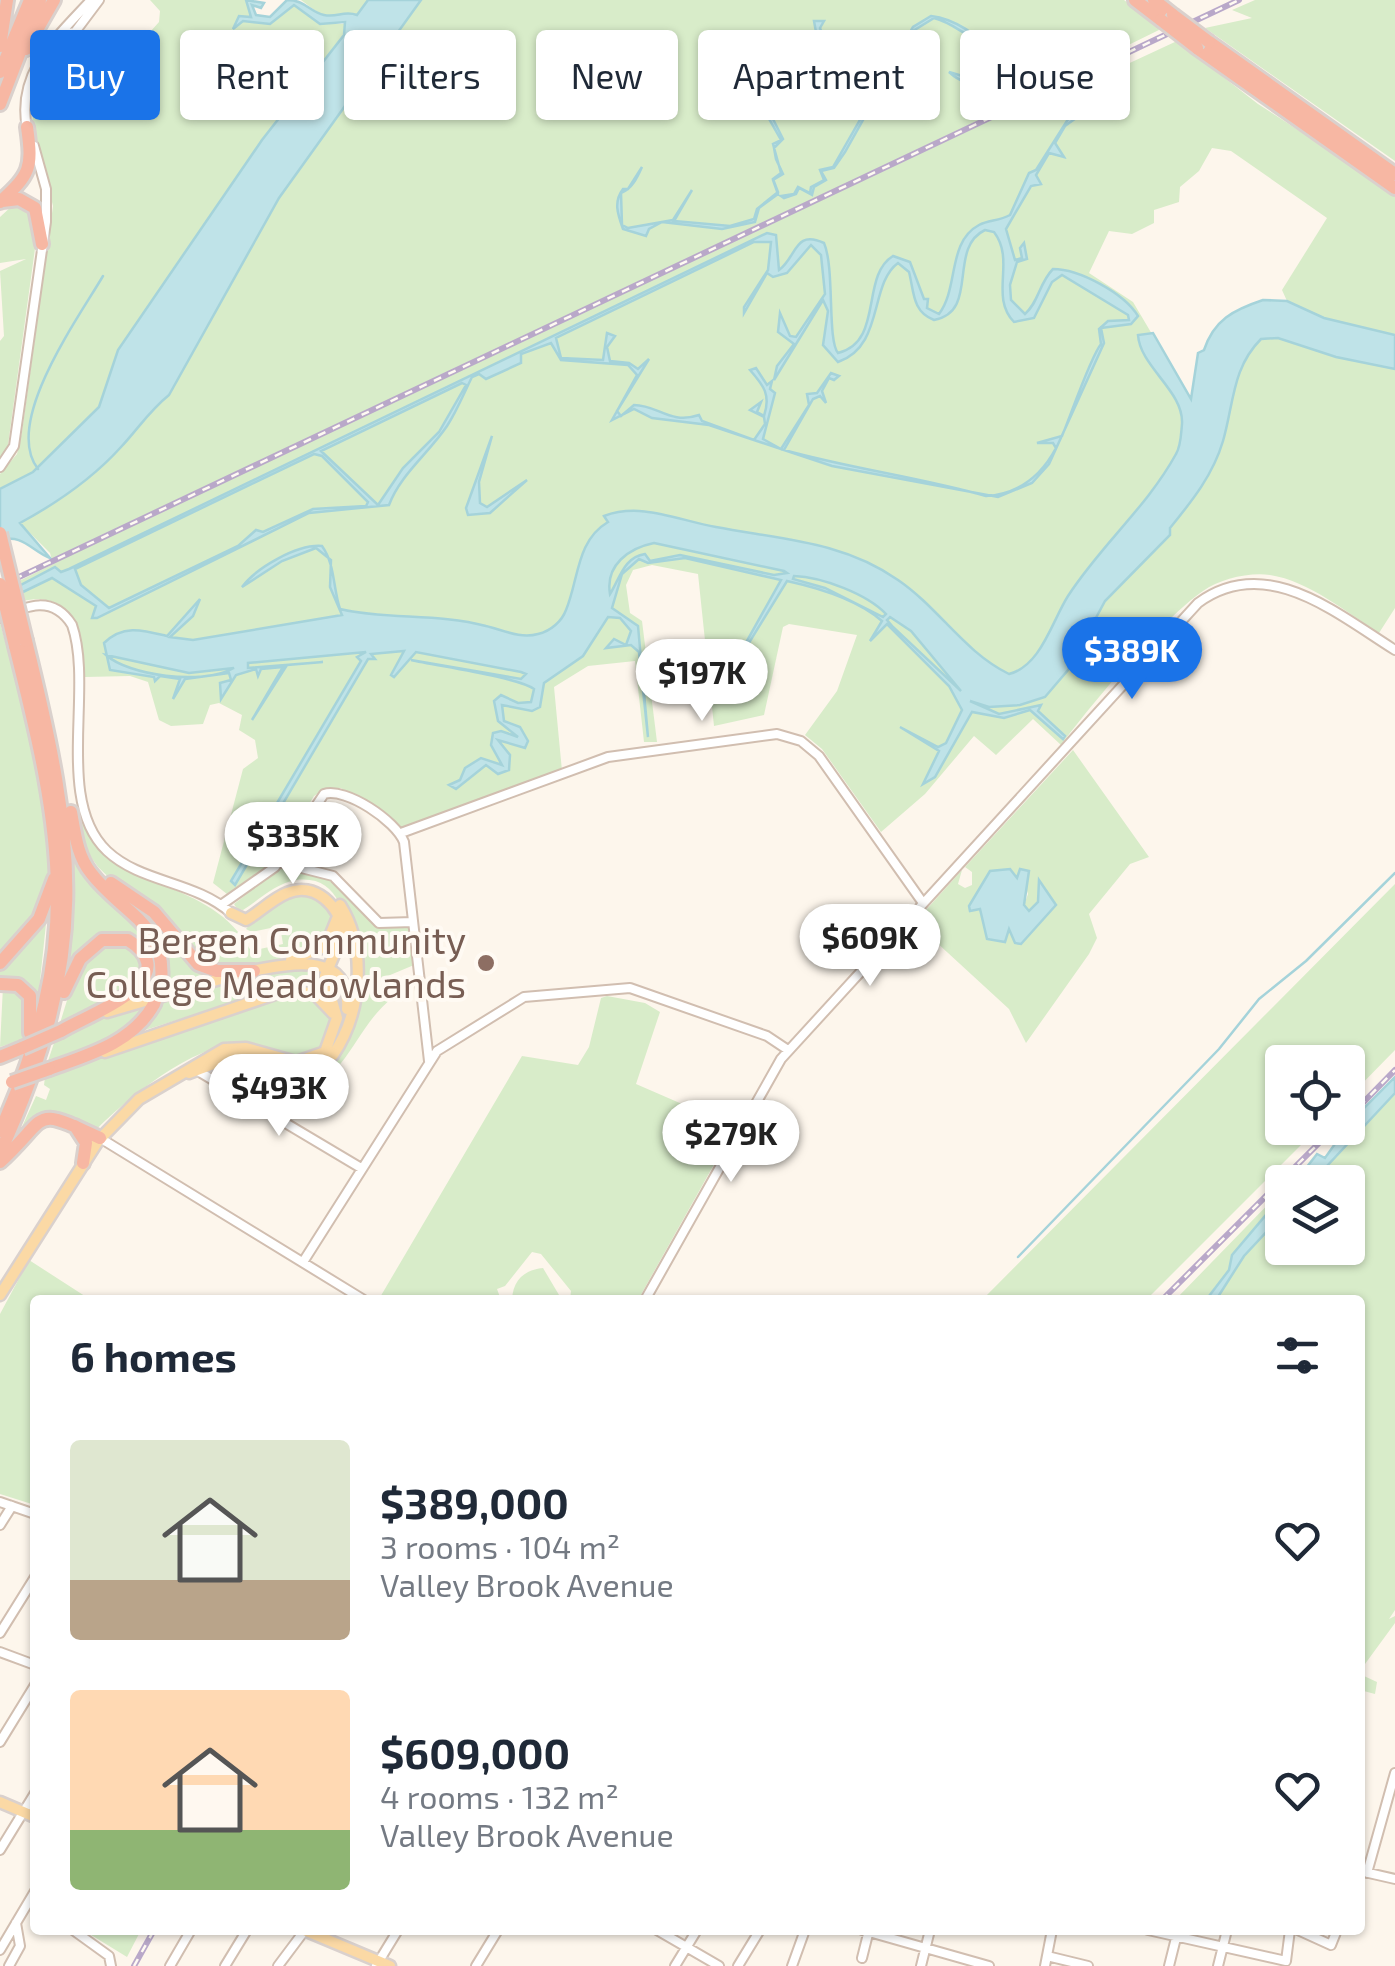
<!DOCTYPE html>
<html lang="en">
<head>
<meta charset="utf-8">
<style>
	body { margin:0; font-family:"Exo 2",sans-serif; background:#f6f6f7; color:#1f2937; height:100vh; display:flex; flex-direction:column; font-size:38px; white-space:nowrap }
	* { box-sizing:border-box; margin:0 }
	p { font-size:32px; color:#747a83 }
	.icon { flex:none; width:55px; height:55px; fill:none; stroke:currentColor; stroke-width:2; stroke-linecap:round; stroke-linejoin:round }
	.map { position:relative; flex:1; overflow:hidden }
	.drawer { position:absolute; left:30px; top:1295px; width:1335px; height:640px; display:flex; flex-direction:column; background:#fff; border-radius:10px; box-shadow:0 2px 8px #0004 }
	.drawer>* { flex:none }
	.guide { position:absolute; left:30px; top:30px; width:1335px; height:90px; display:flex; gap:20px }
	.controls { position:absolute; left:1265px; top:1045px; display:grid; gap:20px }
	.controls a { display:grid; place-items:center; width:100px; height:100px; border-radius:10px; background:#fff; box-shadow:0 2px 8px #0004; font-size:50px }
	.price { position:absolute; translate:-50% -85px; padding:0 22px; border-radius:35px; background:#fff; color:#222; font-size:32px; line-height:65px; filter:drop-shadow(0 2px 5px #0008) }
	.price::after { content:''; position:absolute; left:50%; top:60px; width:30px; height:22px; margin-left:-15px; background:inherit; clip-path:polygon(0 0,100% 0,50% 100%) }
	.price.on { background:#1a73e8; color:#fff }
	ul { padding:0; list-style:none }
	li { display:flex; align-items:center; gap:30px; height:250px; padding:0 40px }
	li span { display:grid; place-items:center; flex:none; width:280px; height:200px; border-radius:10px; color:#555 }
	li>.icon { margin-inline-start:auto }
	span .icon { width:120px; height:120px; fill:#fffc; stroke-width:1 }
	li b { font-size:42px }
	h2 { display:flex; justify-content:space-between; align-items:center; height:120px; padding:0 40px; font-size:42px }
	.chip { padding:0 35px; border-radius:10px; background:#fff; box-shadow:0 2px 8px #0004; font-size:35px; line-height:90px }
	.chip.on { background:#1a73e8; color:#fff }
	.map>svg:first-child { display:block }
</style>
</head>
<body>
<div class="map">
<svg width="1395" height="1966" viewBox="0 0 1395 1966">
	<rect width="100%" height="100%" fill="#fdf6ec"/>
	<path fill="#d8ecc9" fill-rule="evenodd" d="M150 0H246L252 17 243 21 282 15 294 5 320 24H346L344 35 262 140 118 350 99 407 33 472 0 489V474L17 454 22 432 53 206 32 122 38 79 55 88 70 76 86 90 101 87 159 22 160 11Z
		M301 0H368L357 15C344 10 335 19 323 15 316 12 308 5 301 0Z
		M421 0H1124L1161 29 1102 58 1086 82 1095 101 1106 74 1177 41 1258 104 1395 193V335L1324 318 1287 301 1282 290 1327 218 1231 151 1212 148 1199 171 1180 187 1179 202 1154 210V223L1132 234 1109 231 1089 273 1133 302 1191 400 1237 375 1243 357 1261 339 1278 338 1336 357 1395 369V608L1379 633C1346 612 1309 581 1270 575 1249 572 1220 579 1203 591 1163 618 1091 705 1061 745L1033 719 996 755 974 736 925 794 881 832 822 749 805 735 837 691 857 635 789 624 783 627 764 715 714 726 698 574 652 565 633 570 626 585 630 613 642 621 657 742H644L635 661 588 666 554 687 562 771 403 829 341 788 325 789 314 796 275 860 227 894 213 883 243 769 258 758 255 740 239 730 242 715 219 703 210 705 203 724 171 726 159 720 148 682 130 676 85 677C82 637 76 589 22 601L17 582 53 564 50 553 20 523C55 504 94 477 121 447 138 429 149 411 169 395L279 198Z
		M1255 0H1395V161L1205 28 1252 18 1232 10Z
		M13 205 33 213 37 234 8 445 0 460V341L4 336 0 271 26 259 0 263V217Z
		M0 622C17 688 71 847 40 907 31 926 15 939 0 953Z
		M1073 750 1149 857 1130 864 1089 914 1097 938 1089 954 1026 1043 1009 1009 923 930 925 911 962 870 958 884 965 888 972 885V872L965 867ZM1010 869 1018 878 1020 869 1028 894 1024 905 1029 912 1038 902 1039 881 1056 905 1020 944 1009 929 987 925 980 909 971 911 969 906 990 871Z
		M81 819C114 895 211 875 251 951L283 944 280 926 252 932 246 929C271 901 304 879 333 912L331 937C303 953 235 980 204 962 172 943 126 893 98 867L85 849Z
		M73 844 153 942 158 962 155 989 141 993 148 980 142 946C110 924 96 939 70 962Z
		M280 868 326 876 341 886 372 922 408 927 414 965 383 978 380 985 394 997C346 1031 342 1116 263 1076L251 1095 219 1074 215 1064C252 1052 293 1091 326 1068 339 1058 359 1001 360 984 360 972 354 958 352 947 344 914 339 875 296 880 276 883 259 900 243 910L237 909 234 904Z
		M1395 884V1050L1348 1098V1062H1282V1128H1318L1146 1300H982Z
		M47 914 38 1000 28 987 0 980V969Z
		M152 920 205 975 167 985 168 954Z
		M122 941C180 983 91 1009 60 1023L73 981 94 948Z
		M307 967 322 969 329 998 310 986 292 984 142 1031 165 996 266 972Z
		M3 986 24 993V1039L0 1047Z
		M290 993C324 997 351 1032 313 1054 292 1066 268 1046 247 1044 199 1039 127 1098 95 1131L57 1115 21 1129 36 1096 46 1100 50 1089 44 1085 45 1077Z
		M607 996 645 1003 660 1012 636 1084 735 1127 638 1300H570L571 1291 541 1254 532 1252 505 1286 497 1289 501 1300 379 1299 522 1056 578 1065 589 1047 601 998Z
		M151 999 122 1033 47 1064 56 1037Z
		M1395 1093V1610L1389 1619 1395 1616V1623L1365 1664 1364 1676 1377 1682 1375 1694 1360 1690V1300H1216L1244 1256 1282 1215V1248H1348V1182H1312Z
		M1282 1190V1196L1232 1255 1229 1270 1206 1300H1175Z
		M29 1260 91 1300H35V1505L0 1494V1314Z
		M543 1268 562 1300H512C513 1280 524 1270 543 1268Z
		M83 1930H141L127 1957Z"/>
	<path fill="#bfe3e8" stroke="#a5d3da" stroke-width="2.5" fill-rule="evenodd" d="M246 0 264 3 261 8 252 5 256 15 270 17 287 0C305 0 310 12 324 15 337 18 344 10 357 15L368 0H421L279 198 169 395C149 411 138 429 121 447 94 477 55 504 20 523L50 558C33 552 21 532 0 541V489L33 472 99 407 118 350 262 140 344 35 345 22 320 24 294 5 270 24 243 21 233 29 239 16 251 17Z
		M931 16C958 19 979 38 999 55 1010 65 1028 72 1042 80L1085 62 1086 65 1049 77 1041 85 992 53 980 76 988 80 985 85 981 80C968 83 961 83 949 72L966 77 967 82 975 81 989 50 986 43C965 37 954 23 934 18L913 31 845 152 834 168 821 171 826 180 814 187 812 195 799 188 796 194 784 198 781 196 794 194 798 187 810 193 811 187 824 180 820 170 833 167 913 27Z
		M814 21H824L820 28 825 42 820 40 822 52 803 72 810 80 799 79 771 115 783 139 774 148 776 159 783 174 773 180 778 194 759 208 755 222 722 229 662 222 649 229 646 236 623 229C618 215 613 202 623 189H628L642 167C637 178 632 189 621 193L622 225 628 228 673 220 692 190 674 221 730 226 754 219 757 209 778 192 773 179 781 173 773 144 781 140 768 117 787 87 780 79H755V74L781 79 792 88 805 66 800 59 809 58 810 47 818 43Z
		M1077 105 1076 118 1065 126 1055 143 1064 157 1049 153 1036 175 1041 184 1031 186 1006 229 1015 260 1022 258 1020 248 1024 243 1027 259 1017 262 1010 285 1011 300 1025 314C1039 302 1039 283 1053 269 1079 269 1124 293 1138 316L1131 324 1101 328 1104 343 1049 464 1032 483 998 497 832 466 709 425 652 418 634 409 612 420 637 375 628 365 561 360 551 343 521 354V363L486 379 479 374 472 377C464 393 457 411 447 426 428 454 400 475 389 505L309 513 97 618H92L96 606 52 578 0 603V596L55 567 61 572 69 569 767 233 776 235 779 270C797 257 794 229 824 243 835 268 827 340 838 353 884 342 860 276 893 256L910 262 924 299H928L927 308 939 314C959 288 947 242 979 225 989 220 999 221 1010 215L1029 173 1036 170ZM985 230 994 232C1016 261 989 296 1014 322L1034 318 1052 282 1062 275 1128 315 1129 320 1108 321 1099 329 1101 344C1090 358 1071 415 1062 436L1037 443H1053L1056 448C1041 476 1019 494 986 496 918 477 853 469 784 450L813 399 820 396 826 403 822 391 829 378 834 380 839 376 831 373 817 393 807 394 809 405 781 449 763 439 775 393 770 389 772 381 767 385 756 368 750 370C764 386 771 395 764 416L757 412 761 402 750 410 764 417 765 424 754 440 702 421 699 415C670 425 658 405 634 405L621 416 617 411 649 359 638 369 629 363 610 361 607 347 615 336 607 333 603 360 561 358 556 338 754 242H771L768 270 744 307V313L767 273 773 277 787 273 811 245 821 255 825 294 796 337 790 336 780 313 778 332 794 344 777 366 774 380 823 300 828 311 823 345 838 362C884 347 869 284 898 263L909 272C914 291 912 312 934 320 980 312 947 248 985 230ZM462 383 466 385 439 432 403 468 378 505 321 451ZM314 454 322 456 368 502 366 506 313 509 263 532 256 530 238 546 109 608 81 585 75 569Z
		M1263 300 1287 301 1324 318 1395 335V369L1336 357 1278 338 1261 339C1232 368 1234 403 1223 441 1213 475 1192 501 1170 528V535L1105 601 1068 670 1045 697 1020 705 989 707 970 701 999 714 1041 705 1038 711 1065 736 1063 739 1030 710 1004 718 972 712 935 777 923 784 939 751 900 727 938 747 946 743 962 710 949 686 887 624 870 641 882 621C857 599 819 588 787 581L715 698 781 580 685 558 648 563 639 559 622 574 612 608 638 626 648 737 639 652 631 645 606 648 614 639 626 645 631 631 620 618 608 617 583 656 544 683 540 707 532 711 502 705 504 721 520 727 528 741 525 748 498 740 510 755 509 770 498 774 486 765 456 789 449 785 460 780 465 768 481 758 502 765 491 745 493 733 501 731 518 737 498 721 494 701 501 695 518 703 531 702 534 689C517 677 437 666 411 660L521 679 526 674 521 672 416 652 394 677 391 675 404 651 371 654 375 659H368L235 885 231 881 361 661 357 657 366 652 248 663V668L323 662 287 665 252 720 283 667 261 669 258 676 256 669 236 675 221 699 220 683 231 680 229 673 185 679 173 699 180 679 160 676 155 681 154 677 110 670 104 643C123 624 143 630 167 636L200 599 193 616 170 637 193 640 342 615 330 587 331 560 316 548 282 561 242 587C256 568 297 544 322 546 335 564 333 588 340 609 387 620 438 613 486 626 503 630 520 639 538 634 551 631 562 621 566 610 579 579 576 541 608 522L604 516C641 502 677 520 716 527 779 539 843 541 898 580 939 608 964 652 1009 674 1041 666 1052 621 1068 596 1100 546 1147 507 1176 454 1181 446 1181 434 1182 424 1184 391 1140 367 1138 335L1153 333 1191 399 1198 353 1204 350C1214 320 1233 310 1263 300ZM654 543 784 571 787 573 774 575 680 555 650 561 645 554C624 557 620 578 610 594 605 565 629 548 654 543ZM794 576C822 577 867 594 886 614L883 617 825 588 793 579ZM890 617 911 631 961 691 893 627 887 620ZM106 655 189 673 234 668C201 686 128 675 106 655Z
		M492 436 479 482 480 503 487 507 527 480 490 513 468 515 466 508Z
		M1010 869 1017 878 1020 869 1029 871 1024 905 1029 911 1038 902 1039 880 1056 905 1021 944 1015 943 1009 929 1005 942 987 939 980 909 970 911 969 906 990 871Z
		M1395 1077V1093L1312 1182H1295L1317 1154 1325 1158 1352 1120Z
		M1282 1196V1215L1244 1256 1216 1300H1206L1229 1270 1232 1255Z"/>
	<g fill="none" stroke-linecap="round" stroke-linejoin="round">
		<path stroke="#a5d3da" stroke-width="2.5" d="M38 469C2 423 79 317 103 276
			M1018 1257 1219 1049 1259 999 1306 961 1395 873"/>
		<g stroke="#d1beb0" stroke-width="12">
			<path id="minor" d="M59 35 75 32 99 0
				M27 128C16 72 57 37 91 0
				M0 467 14 446 46 222V189L34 146
				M0 618C27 605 53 595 72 625 94 688 54 801 107 851 141 883 195 881 231 913
				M401 833 608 757 777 734 801 741 819 756 923 903
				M278 862 333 876 379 923 413 922
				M221 905 275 867 324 794C346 787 396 821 404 842L429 1061
				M198 1071 361 1168
				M100 1138 364 1300
				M303 1262 437 1051 524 997 630 988 767 1036 788 1050
				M645 1300 781 1059 1198 603C1266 553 1336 613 1395 650
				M0 1502 35 1514
				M0 1525 12 1506
				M0 1633 35 1577
				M0 1652 35 1665
				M0 1742 35 1685
				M0 1850 35 1793
				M1360 1871 1395 1879
				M1367 1873 1395 1773
				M73 1930 109 1956 111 1966
				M657 1930 719 1966
				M862 1930 989 1966
				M1148 1930 1286 1961 1290 1930
				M1298 1930 1331 1945 1337 1930
				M0 1950 35 1891
				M1047 1956 1088 1966
				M862 1958 869 1930
				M9 1966 20 1946 16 1923
				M170 1966 191 1930
				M225 1966 247 1930
				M278 1966 305 1930
				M376 1966 398 1930
				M476 1966 498 1930
				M675 1966 697 1930
				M738 1966 760 1930
				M792 1966 805 1930
				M921 1966 930 1930
				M1045 1966 1052 1930
				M1169 1966 1178 1930
				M1218 1966 1227 1930"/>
		</g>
		<g stroke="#dad1cd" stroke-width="15">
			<path id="major" d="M291 960 326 946 337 919
				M251 971C289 964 351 950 347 1009
				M107 1012 234 975
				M105 1052 287 990 315 994 333 1013
				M189 1073 237 1055 306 1070 333 1055C362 1012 367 948 340 905
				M0 1295 98 1141 139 1099 224 1049 246 1048 296 1062 325 1052 337 1018 325 976 343 933C340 906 315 881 287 893 272 899 260 912 246 920L231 913
				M0 1802 35 1817
				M304 1930 390 1966"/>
		</g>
		<g stroke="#dad1cd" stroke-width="18">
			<path id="highway" d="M1135 0 1161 20
				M1154 0 1173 15
				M1209 42 1395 174
				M0 46 7 0
				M1197 48 1395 188
				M26 49 54 0
				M0 72 30 0
				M0 104 40 0
				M2 201 19 199 35 208 42 244
				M0 202C30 174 33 169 27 127
				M71 812C75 833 77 856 91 873 121 913 167 923 161 982
				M111 883 154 912 198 964 217 971H254
				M0 963 39 919 54 879
				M0 984 18 985 30 996V1033
				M61 1031C87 1015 190 979 128 940H102L80 959 64 992
				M0 1057 22 1048
				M49 1069C88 1055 133 1043 154 1004
				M75 1126 86 1143 83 1163
				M0 1131C84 945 63 836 15 646
				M0 1153C91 954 77 847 26 641
				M0 1162C51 1115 30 1105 100 1138"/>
		</g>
		<use href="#minor" stroke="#fff" stroke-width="8"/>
		<use href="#major" stroke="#fbd9a5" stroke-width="10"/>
		<use href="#highway" stroke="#f7b7a3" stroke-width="12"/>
		<g stroke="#b9a8c9" stroke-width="6">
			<path id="rail" d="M0 586 1239 0
				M1348 1118 1395 1070
				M1162 1300 1334 1128
				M134 1966 154 1930"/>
		</g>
		<use href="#rail" stroke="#fffaf3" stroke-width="2.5" stroke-dasharray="8" stroke-linecap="butt"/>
		<g stroke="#dad1cd" stroke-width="18" stroke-linecap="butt">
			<path id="highway-bridge" d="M1173 15 1209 42
				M1161 20 1197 48
				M0 533 26 641
				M0 584 15 646
				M154 1004 161 982
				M22 1048 61 1031
				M12 1082 49 1069"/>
		</g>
		<use href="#highway-bridge" stroke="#f7b7a3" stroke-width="12"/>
	</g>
	<circle fill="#8d6e63" stroke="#fffaf3" stroke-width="4" cx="486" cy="963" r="10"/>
	<g text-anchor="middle" stroke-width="8" stroke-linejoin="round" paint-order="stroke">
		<g font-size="38" fill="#785e54" stroke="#fffaf3" text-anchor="end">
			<text x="466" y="954">Bergen Community<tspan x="466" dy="44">College Meadowlands</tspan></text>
		</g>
	</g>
</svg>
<div class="controls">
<a><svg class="icon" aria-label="locate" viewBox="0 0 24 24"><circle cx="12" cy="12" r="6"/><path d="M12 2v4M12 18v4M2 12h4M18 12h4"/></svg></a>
<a><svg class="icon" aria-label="layers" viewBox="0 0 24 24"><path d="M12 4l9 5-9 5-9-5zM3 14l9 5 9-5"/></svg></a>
</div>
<b class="price on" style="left:1132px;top:702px">$389K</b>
<b class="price" style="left:702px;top:724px">$197K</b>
<b class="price" style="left:293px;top:887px">$335K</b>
<b class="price" style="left:870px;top:989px">$609K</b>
<b class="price" style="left:279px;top:1139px">$493K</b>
<b class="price" style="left:731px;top:1185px">$279K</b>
<div class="guide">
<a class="chip on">Buy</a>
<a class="chip">Rent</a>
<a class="chip">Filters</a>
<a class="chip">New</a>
<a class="chip">Apartment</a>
<a class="chip">House</a>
</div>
<section class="drawer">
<h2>6 homes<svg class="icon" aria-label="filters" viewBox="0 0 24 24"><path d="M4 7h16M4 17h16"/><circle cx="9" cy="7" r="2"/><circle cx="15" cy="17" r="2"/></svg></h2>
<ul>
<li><span style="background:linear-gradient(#dfe7d0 70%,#b9a48a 0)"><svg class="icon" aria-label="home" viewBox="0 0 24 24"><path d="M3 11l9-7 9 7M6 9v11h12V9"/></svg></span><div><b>$389,000</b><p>3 rooms · 104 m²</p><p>Valley Brook Avenue</p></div><svg class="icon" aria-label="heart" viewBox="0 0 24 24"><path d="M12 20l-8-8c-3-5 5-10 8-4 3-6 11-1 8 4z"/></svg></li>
<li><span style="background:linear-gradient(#ffd9b3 70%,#8fb573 0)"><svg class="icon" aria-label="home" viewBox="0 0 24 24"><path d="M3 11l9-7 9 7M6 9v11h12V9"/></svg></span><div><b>$609,000</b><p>4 rooms · 132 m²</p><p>Valley Brook Avenue</p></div><svg class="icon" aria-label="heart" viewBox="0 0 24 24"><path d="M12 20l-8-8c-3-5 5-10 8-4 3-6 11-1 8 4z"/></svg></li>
</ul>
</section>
</div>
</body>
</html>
